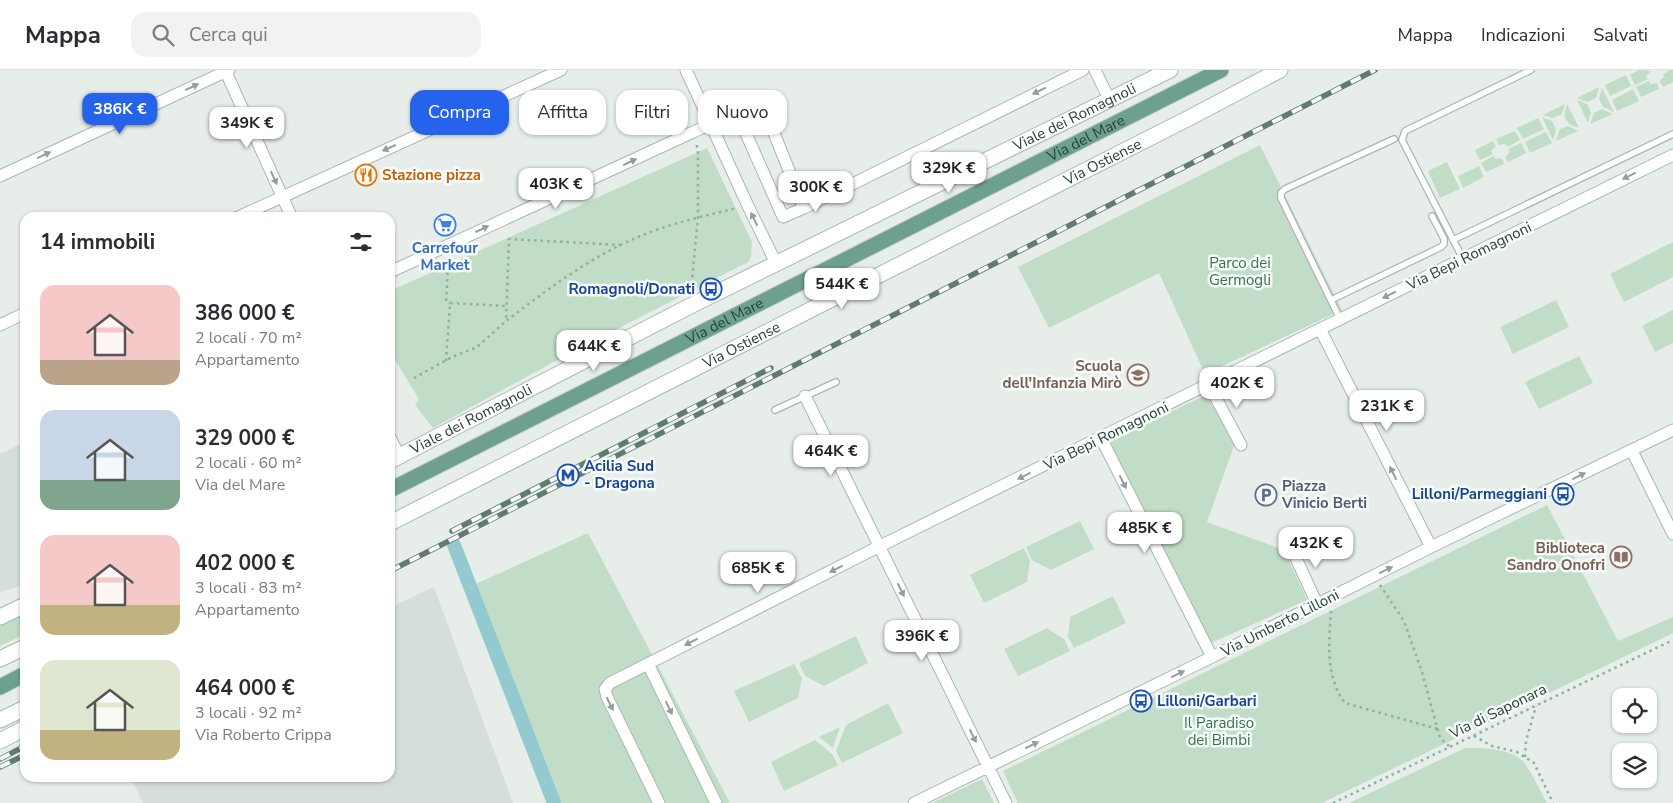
<!DOCTYPE html>
<html lang="it">
<head>
<meta charset="utf-8">
<style>
	body { margin:0; font-family:"Nunito Sans",sans-serif; background:#f2f2f3; color:#2b2b33; height:100vh; display:flex; flex-direction:column; font-size:19px; white-space:nowrap }
	* { box-sizing:border-box; margin:0 }
	p { font-size:16px; color:#7c7c81 }
	.icon { flex:none; width:28px; height:28px; fill:none; stroke:currentColor; stroke-width:2; stroke-linecap:round; stroke-linejoin:round }
	.map { position:relative; flex:1; overflow:hidden }
	.panel { position:absolute; left:20px; top:142px; width:375px; height:570px; display:flex; flex-direction:column; background:#fff; border-radius:15px; box-shadow:0 1px 4px #0004 }
	.panel>* { flex:none }
	.banner { position:absolute; left:410px; top:20px; width:475px; height:45px; display:flex; gap:10px }
	.tools { position:absolute; left:1612px; top:618px; display:grid; gap:10px }
	.tools a { display:grid; place-items:center; width:45px; height:45px; border-radius:10px; background:#fff; box-shadow:0 1px 4px #0004; font-size:25px }
	.price { position:absolute; translate:-50% -42px; padding:0 11px; border-radius:10px; background:#fff; color:#222; font-size:16px; line-height:32px; filter:drop-shadow(0 1px 2px #0008) }
	.price::after { content:''; position:absolute; left:50%; top:30px; width:15px; height:11px; margin-left:-8px; background:inherit; clip-path:polygon(0 0,100% 0,50% 100%) }
	.price.active { background:#2563eb; color:#fff }
	ul { padding:0; list-style:none }
	li { display:flex; align-items:center; gap:15px; height:125px; padding:0 20px }
	li span { display:grid; place-items:center; flex:none; width:140px; height:100px; border-radius:15px; color:#555 }
	li>.icon { margin-inline-start:auto }
	span .icon { width:60px; height:60px; fill:#fffc; stroke-width:1 }
	li b { font-size:21px }
	h2 { display:flex; justify-content:space-between; align-items:center; height:60px; padding:0 20px; font-size:21px }
	.tag { padding:0 18px; border-radius:15px; background:#fff; box-shadow:0 1px 4px #0004; font-size:18px; line-height:45px }
	.tag.active { background:#2563eb; color:#fff }
	header { display:flex; align-items:center; gap:30px; box-sizing:border-box; height:70px; padding:0 25px; background:#fff; border-bottom:1px solid #e1e1e2 }
	header strong { font-size:24px }
	nav { display:flex; gap:28px; margin-inline-start:auto; font-size:18px }
	.search { width:350px; height:45px; background:#f2f2f3; display:flex; align-items:center; gap:12px; box-sizing:border-box; padding:0 18px; border-radius:15px; color:#7c7c81; font-size:19px }
	.map>svg:first-child { display:block }
</style>
</head>
<body>
<header>
<strong>Mappa</strong>
<div class="search"><svg class="icon" aria-label="search" viewBox="0 0 24 24"><circle cx="10" cy="10" r="6"/><path d="M15 15l6 6"/></svg>Cerca qui</div>
<nav><a>Mappa</a><a>Indicazioni</a><a>Salvati</a></nav>
</header>
<div class="map">
<svg width="1673" height="733" viewBox="0 0 1673 733">
	<rect width="100%" height="100%" fill="#e7eeea"/>
	<path fill="#d5ded9" d="M25 372V515L0 522V384Z
		M434 517 513 733H143L131 708H390V538Z"/>
	<path fill="#c1ddc7" d="M1639 0 1651 1 1646 6 1648 9 1635 15 1630 5Z
		M1671 0H1673V12L1663 17 1659 11 1664 7 1663 4Z
		M1626 5 1631 16 1610 26 1605 15Z
		M1649 11 1650 14 1657 13 1659 19 1641 27 1636 17Z
		M1599 17 1596 28 1587 32 1577 28Z
		M1602 18 1614 42 1603 37 1599 29Z
		M1633 19 1639 31 1617 41 1612 30Z
		M1577 30 1587 34 1591 43 1588 53Z
		M1565 34 1562 44 1553 48 1543 45Z
		M1567 34 1579 58 1569 54 1564 46Z
		M1602 39 1613 44 1590 54 1594 43Z
		M1542 47 1552 51 1556 60 1553 70Z
		M1538 48 1544 59 1523 69 1517 58Z
		M1568 56 1578 61 1556 71 1560 59Z
		M1515 61 1520 70 1507 77 1505 74 1499 75 1496 69Z
		M1546 62 1552 73 1530 83 1525 72Z
		M1493 71 1496 76 1491 81 1493 84 1480 90 1475 80Z
		M1521 73 1526 83 1508 92 1505 87 1510 82 1508 79Z
		M1260 75 1342 240 1205 304 1159 203 1049 258 1018 197Z
		M707 78 752 172 751 187 748 192 570 283 433 358 415 335 419 329 390 282V221Z
		M1494 86 1495 89 1502 88 1504 94 1486 102 1481 93Z
		M1447 92 1460 119 1440 128 1428 101Z
		M1479 96 1484 107 1463 118 1458 106Z
		M1673 172V207L1624 232 1610 204Z
		M1556 230 1569 257 1513 284 1500 257Z
		M1673 240V273L1655 282 1642 256Z
		M1579 286 1593 313 1539 339 1525 312Z
		M1206 325 1235 373 1207 452 1284 480 1307 530 1211 573 1109 371Z
		M1547 435 1618 571 1673 547V563L1322 733H1018L1003 701Z
		M1080 451 1094 479 1051 500 1032 490 1026 477Z
		M588 463 730 733H547L469 517Z
		M1024 478 1030 491 1027 512 984 533 970 505Z
		M1113 526 1126 553 1074 578 1068 567 1070 547Z
		M25 541V564L0 576V552Z
		M1047 558 1064 569 1070 581 1018 606 1004 579Z
		M856 566 868 593 824 616 805 606 799 593Z
		M794 594 802 608 798 628 749 652 734 621Z
		M888 633 903 663 842 693 836 681 846 655Z
		M840 657 833 678 819 667Z
		M815 670 832 684 838 695 784 721 771 692Z
		M1465 678C1484 678 1514 678 1526 695 1534 707 1540 721 1547 733H1349Z
		M982 709 994 733H932Z"/>
	<g fill="none" stroke-linecap="round" stroke-linejoin="round">
		<path stroke="#93cacf" stroke-width="14" d="M454 475 554 733"/>
		<g stroke="#a9b6b1" stroke-width="8">
			<path id="service" d="M1453 170 1673 64
				M1463 189 1402 70 1405 61 1531 0
				M1331 230 1441 177 1444 174V169L1432 146
				M1340 249 1281 128V123L1285 119 1394 69
				M775 340 836 312"/>
		</g>
		<g stroke="#a9b6b1" stroke-width="13">
			<path id="minor" d="M225 0 292 148
				M686 0 748 136 776 193
				M1095 0 1109 29
				M0 106 229 0
				M804 138 1083 0
				M236 148 561 0
				M390 202 691 63C708 56 744 34 761 38L766 43 804 138 783 147 737 43
				M0 255 25 243
				M1320 259 1431 477
				M1209 315 1241 375
				M805 326 1006 733
				M390 367 399 386
				M1101 368 1212 587
				M1632 381 1673 464
				M1290 475 1317 534
				M648 594 716 733
				M659 733 607 627 605 619 610 613 880 476 1673 85
				M914 733 1212 587 1431 477 1673 360"/>
		</g>
		<g stroke="#a6b9b1" stroke-width="17">
			<g id="secondary">
				<path id="s1" d="M390 391 694 234 1170 0"/>
				<path id="s2" d="M390 453 1189 48 1280 0"/>
				<path d="M0 547 25 535"/>
				<path d="M0 589 25 577"/>
				<path d="M0 650 25 638"/>
				<path d="M0 671 25 658"/>
			</g>
		</g>
		<g stroke="#c2cac7" stroke-width="17">
			<g id="primary">
				<path id="s3" d="M390 420 1221 0"/>
				<path d="M0 617 25 604"/>
			</g>
		</g>
		<path stroke="#89b0a0" stroke-width="2.5" stroke-dasharray="2.5 4" stroke-linecap="butt" d="M621 175 509 169 506 251C547 220 590 187 638 167 668 154 704 146 737 138
			M448 196 446 232 450 233
			M691 220 698 148V79L696 74
			M446 291 450 233 507 236
			M414 308 452 287 477 277 506 251
			M1380 515 1404 551 1422 602 1440 668 1450 677
			M1331 541C1329 572 1325 607 1345 633L1438 659
			M1474 666 1492 676 1517 682 1534 693 1553 733
			M1525 687 1526 671 1536 636
			M1333 733 1673 570"/>
		<use href="#service" stroke="#fff" stroke-width="5.5"/>
		<use href="#minor" stroke="#fff" stroke-width="11"/>
		<use href="#secondary" stroke="#fff" stroke-width="15"/>
		<use href="#primary" stroke="#6ea090" stroke-width="15"/>
		<g stroke="#617b72" stroke-width="5.5">
			<path id="rail" d="M452 461 771 298
				M390 501 1375 0
				M0 689 25 676
				M0 697 25 685"/>
		</g>
		<use href="#rail" stroke="#f7fbf9" stroke-width="4" stroke-dasharray="11" stroke-linecap="butt"/>
	</g>
	<defs><path id="oneway-solid" d="M-6-.8H1V-3.2L6.5 0L1 3.2V.8H-6Z" transform="scale(1.25)"/></defs>
	<g fill="#92a09b">
		<use href="#oneway-solid" transform="translate(192 17) rotate(-25)"/>
		<use href="#oneway-solid" transform="translate(1039 21) rotate(154)"/>
		<use href="#oneway-solid" transform="translate(389 78) rotate(156)"/>
		<use href="#oneway-solid" transform="translate(44 85) rotate(-25)"/>
		<use href="#oneway-solid" transform="translate(630 92) rotate(-25)"/>
		<use href="#oneway-solid" transform="translate(1629 106) rotate(154)"/>
		<use href="#oneway-solid" transform="translate(274 108) rotate(65)"/>
		<use href="#oneway-solid" transform="translate(754 149) rotate(-116)"/>
		<use href="#oneway-solid" transform="translate(482 159) rotate(-25)"/>
		<use href="#oneway-solid" transform="translate(1389 225) rotate(154)"/>
		<use href="#oneway-solid" transform="translate(1393 403) rotate(-117)"/>
		<use href="#oneway-solid" transform="translate(1024 406) rotate(154)"/>
		<use href="#oneway-solid" transform="translate(1579 406) rotate(-26)"/>
		<use href="#oneway-solid" transform="translate(1123 412) rotate(63)"/>
		<use href="#oneway-solid" transform="translate(836 499) rotate(153)"/>
		<use href="#oneway-solid" transform="translate(1386 500) rotate(-26)"/>
		<use href="#oneway-solid" transform="translate(901 520) rotate(64)"/>
		<use href="#oneway-solid" transform="translate(691 572) rotate(153)"/>
		<use href="#oneway-solid" transform="translate(1178 604) rotate(-26)"/>
		<use href="#oneway-solid" transform="translate(610 634) rotate(64)"/>
		<use href="#oneway-solid" transform="translate(669 638) rotate(64)"/>
		<use href="#oneway-solid" transform="translate(973 666) rotate(64)"/>
		<use href="#oneway-solid" transform="translate(1032 675) rotate(-26)"/>
	</g>
	<defs>
		<g id="restaurant-ring" transform="scale(1.125)"><circle r="9.5" fill="#f7fbf9" stroke="#e8710a" stroke-width="1.5"/><path d="M-5-6h1v4h1v-4h1v4h1v-4h1v5L-1.5 .5V6h-2V.5L-5-1ZM5-6V6H3V1.5H1.5Q1.5-4 5-6Z" fill="#e8710a"/></g>
		<g id="supermarket-ring" transform="scale(1.125)"><circle r="9.5" fill="#f7fbf9" stroke="#3f7fe0" stroke-width="1.5"/><path d="M-6-5.5h2.5l.6 2H6L4.5 2H-2.5L-4.4-4H-6ZM-1.5 3.2a1.3 1.3 0 1 0 .1 0ZM3 3.2a1.3 1.3 0 1 0 .1 0Z" fill="#3f7fe0"/></g>
		<g id="bus-ring" transform="scale(1.125)"><circle r="9.5" fill="#f7fbf9" stroke="#1a4fb4" stroke-width="1.5"/><path d="M-5-6H5V4H4V6H2V4H-2V6H-4V4H-5ZM-3.5-4V0h7V-4ZM-3.5 1.2v1.5H-2V1.2ZM2 1.2v1.5H3.5V1.2Z" fill="#1a4fb4"/></g>
		<g id="school-ring" transform="scale(1.125)"><circle r="9.5" fill="#f7fbf9" stroke="#8d6e63" stroke-width="1.5"/><path d="M0-5L7-2L0 1L-7-2ZM-4 1L0 2.5L4 1V4Q0 6-4 4Z" fill="#8d6e63"/></g>
		<g id="metro-ring" transform="scale(1.125)"><circle r="9.5" fill="#f7fbf9" stroke="#1a4fb4" stroke-width="1.5"/><path d="M-5.5 5V-5H-3L0 0L3-5H5.5V5H3V-.5L0 4L-3-.5V5Z" fill="#1a4fb4"/></g>
		<g id="parking-ring" transform="scale(1.125)"><circle r="9.5" fill="#f7fbf9" stroke="#5c6f8a" stroke-width="1.5"/><path d="M-3.5-5.5H1a3.5 3.5 0 0 1 0 7H-1V5.5H-3.5ZM-1-3.4V-.6H.8a1.4 1.4 0 0 0 0-2.8Z" fill="#5c6f8a"/></g>
		<g id="library-ring" transform="scale(1.125)"><circle r="9.5" fill="#f7fbf9" stroke="#8d6e63" stroke-width="1.5"/><path d="M-6-4Q-3-5.5-.7-3.5V5Q-3 3-6 4ZM6-4Q3-5.5 .7-3.5V5Q3 3 6 4Z" fill="#8d6e63"/></g>
	</defs>
	<g fill-rule="evenodd">
		<use href="#restaurant-ring" x="366" y="105"/>
		<use href="#supermarket-ring" x="445" y="155"/>
		<use href="#bus-ring" x="711" y="219"/>
		<use href="#school-ring" x="1138" y="305"/>
		<use href="#metro-ring" x="568" y="405"/>
		<use href="#bus-ring" x="1563" y="424"/>
		<use href="#parking-ring" x="1266" y="425"/>
		<use href="#library-ring" x="1621" y="487"/>
		<use href="#bus-ring" x="1141" y="631"/>
	</g>
	<g text-anchor="middle" stroke-width="5" stroke-linejoin="round" paint-order="stroke">
		<g font-size="15" fill="#264037" stroke="#f7fbf9">
			<text dy="5" stroke="none"><textPath href="#s1" startOffset="766">Viale dei Romagnoli</textPath></text>
			<text dy="5" stroke="none"><textPath href="#s3" startOffset="780">Via del Mare</textPath></text>
			<text dy="5" stroke="none"><textPath href="#s2" startOffset="799">Via Ostiense</textPath></text>
			<text transform="translate(1469 186) rotate(-26)" y="5">Via Bepi Romagnoni</text>
			<text dy="5" stroke="none"><textPath href="#s3" startOffset="375">Via del Mare</textPath></text>
			<text dy="5" stroke="none"><textPath href="#s2" startOffset="394">Via Ostiense</textPath></text>
			<text dy="5" stroke="none"><textPath href="#s1" startOffset="91">Viale dei Romagnoli</textPath></text>
			<text transform="translate(1106 366) rotate(-26)" y="5">Via Bepi Romagnoni</text>
			<text transform="translate(1280 553) rotate(-27)" y="5">Via Umberto Lilloni</text>
			<text transform="translate(1498 641) rotate(-26)" y="5">Via di Saponara</text>
		</g>
		<g font-size="15" font-weight="bold" fill="#c56008" stroke="#f7fbf9" text-anchor="start">
			<text x="382" y="110">Stazione pizza</text>
		</g>
		<g font-size="15" font-weight="bold" fill="#366cbe" stroke="#f7fbf9">
			<text x="445" y="183">Carrefour<tspan x="445" dy="17">Market</tspan></text>
		</g>
		<g font-size="15" fill="#337447" stroke="#f7fbf9">
			<text x="1240" y="198">Parco dei<tspan x="1240" dy="17">Germogli</tspan></text>
			<text x="1219" y="658">Il Paradiso<tspan x="1219" dy="17">dei Bimbi</tspan></text>
		</g>
		<g font-size="15" font-weight="bold" fill="#164399" stroke="#f7fbf9" text-anchor="end">
			<text x="695" y="224">Romagnoli/Donati</text>
			<text x="584" y="401" text-anchor="start">Acilia Sud<tspan x="584" dy="17">- Dragona</tspan></text>
			<text x="1547" y="429">Lilloni/Parmeggiani</text>
			<text x="1157" y="636" text-anchor="start">Lilloni/Garbari</text>
		</g>
		<g font-size="15" font-weight="bold" fill="#785e54" stroke="#f7fbf9" text-anchor="end">
			<text x="1122" y="301">Scuola<tspan x="1122" dy="17">dell'Infanzia Mirò</tspan></text>
			<text x="1605" y="483">Biblioteca<tspan x="1605" dy="17">Sandro Onofri</tspan></text>
		</g>
		<g font-size="15" font-weight="bold" fill="#4e5e75" stroke="#f7fbf9" text-anchor="start">
			<text x="1282" y="421">Piazza<tspan x="1282" dy="17">Vinicio Berti</tspan></text>
		</g>
	</g>
</svg>
<div class="tools">
<a><svg class="icon" aria-label="locate" viewBox="0 0 24 24"><circle cx="12" cy="12" r="6"/><path d="M12 2v4M12 18v4M2 12h4M18 12h4"/></svg></a>
<a><svg class="icon" aria-label="layers" viewBox="0 0 24 24"><path d="M12 4l9 5-9 5-9-5zM3 14l9 5 9-5"/></svg></a>
</div>
<b class="price active" style="left:120px;top:65px">386K €</b>
<b class="price" style="left:247px;top:79px">349K €</b>
<b class="price" style="left:949px;top:124px">329K €</b>
<b class="price" style="left:556px;top:140px">403K €</b>
<b class="price" style="left:816px;top:143px">300K €</b>
<b class="price" style="left:842px;top:240px">544K €</b>
<b class="price" style="left:594px;top:302px">644K €</b>
<b class="price" style="left:1237px;top:339px">402K €</b>
<b class="price" style="left:1387px;top:362px">231K €</b>
<b class="price" style="left:831px;top:407px">464K €</b>
<b class="price" style="left:1145px;top:484px">485K €</b>
<b class="price" style="left:1316px;top:499px">432K €</b>
<b class="price" style="left:758px;top:524px">685K €</b>
<b class="price" style="left:922px;top:592px">396K €</b>
<div class="banner">
<a class="tag active">Compra</a>
<a class="tag">Affitta</a>
<a class="tag">Filtri</a>
<a class="tag">Nuovo</a>
</div>
<section class="panel">
<h2>14 immobili<svg class="icon" aria-label="filters" viewBox="0 0 24 24"><path d="M4 7h16M4 17h16"/><circle cx="9" cy="7" r="2"/><circle cx="15" cy="17" r="2"/></svg></h2>
<ul>
<li><span style="background:linear-gradient(#f6c9c9 75%,#b9a48a 0)"><svg class="icon" aria-label="home" viewBox="0 0 24 24"><path d="M3 11l9-7 9 7M6 9v11h12V9"/></svg></span><div><b>386 000 €</b><p>2 locali · 70 m²</p><p>Appartamento</p></div></li>
<li><span style="background:linear-gradient(#c9d6e8 70%,#7fa58c 0)"><svg class="icon" aria-label="home" viewBox="0 0 24 24"><path d="M3 11l9-7 9 7M6 9v11h12V9"/></svg></span><div><b>329 000 €</b><p>2 locali · 60 m²</p><p>Via del Mare</p></div></li>
<li><span style="background:linear-gradient(#f6c9c9 70%,#c2b280 0)"><svg class="icon" aria-label="home" viewBox="0 0 24 24"><path d="M3 11l9-7 9 7M6 9v11h12V9"/></svg></span><div><b>402 000 €</b><p>3 locali · 83 m²</p><p>Appartamento</p></div></li>
<li><span style="background:linear-gradient(#dfe7d0 70%,#c2b280 0)"><svg class="icon" aria-label="home" viewBox="0 0 24 24"><path d="M3 11l9-7 9 7M6 9v11h12V9"/></svg></span><div><b>464 000 €</b><p>3 locali · 92 m²</p><p>Via Roberto Crippa</p></div></li>
</ul>
</section>
</div>
</body>
</html>
